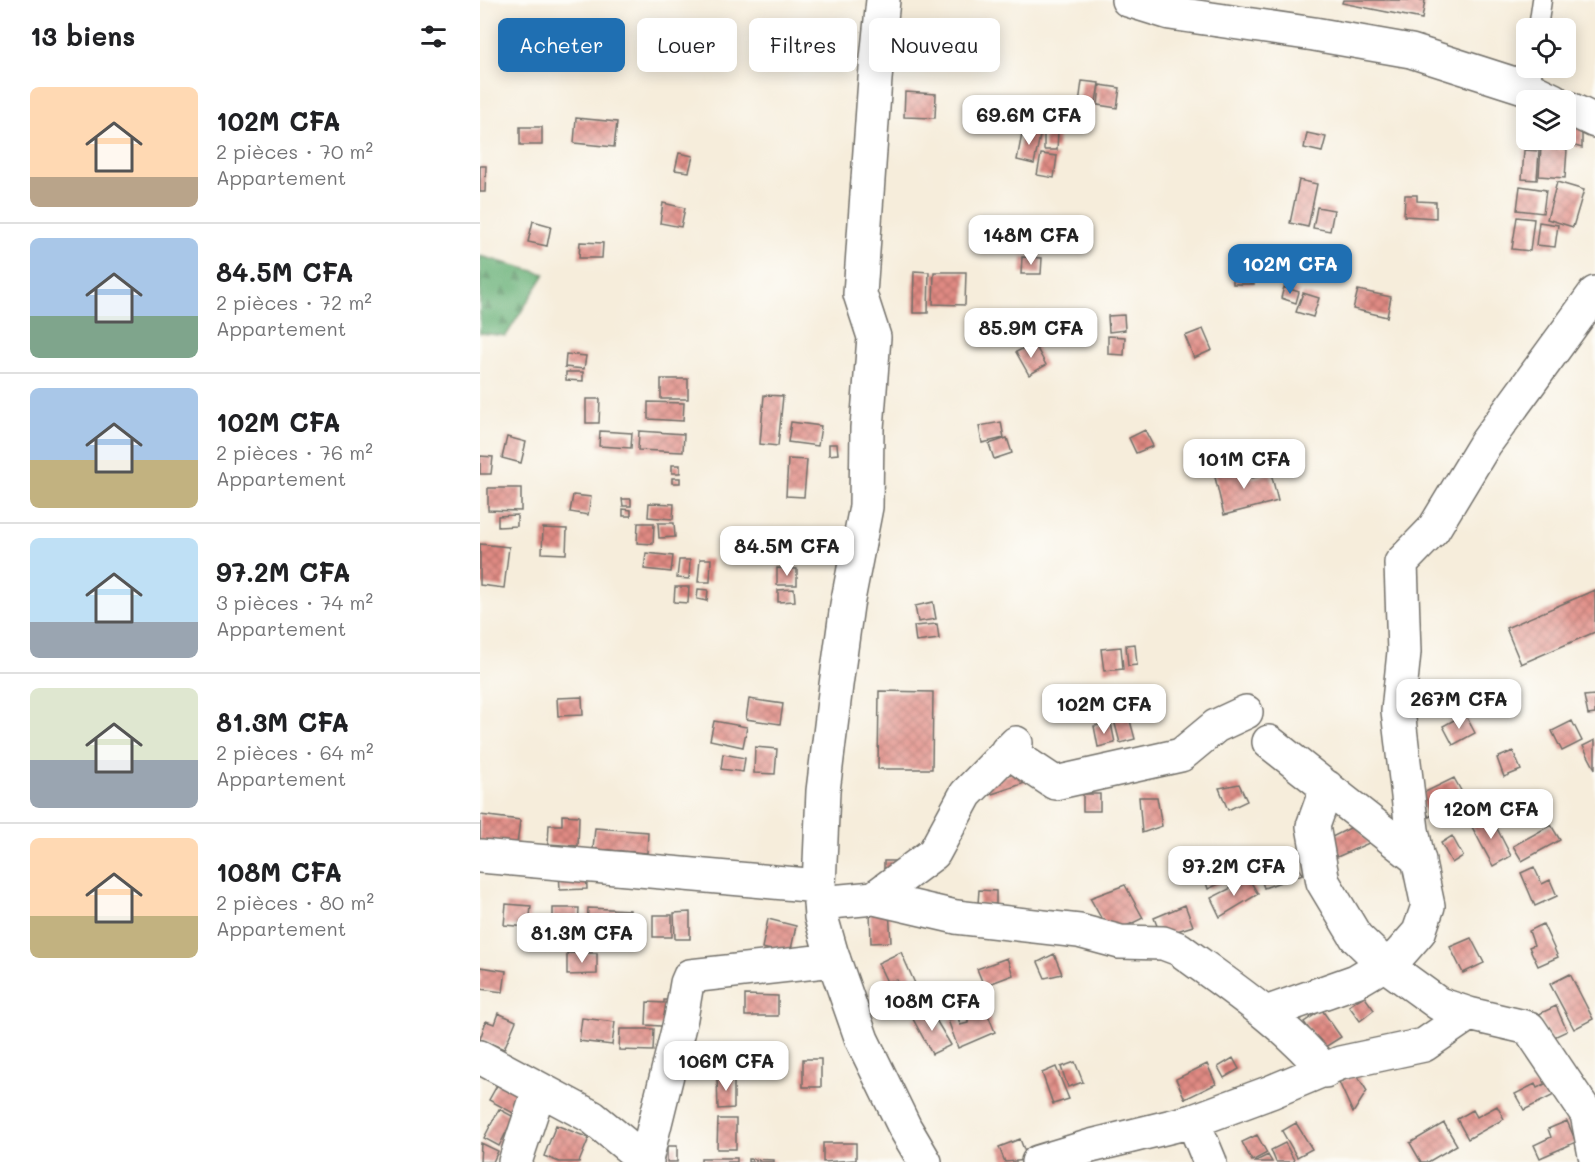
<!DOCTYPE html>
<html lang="fr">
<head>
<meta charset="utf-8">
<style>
	body { margin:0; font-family:Mali,sans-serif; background:#f2f2f2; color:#202124; height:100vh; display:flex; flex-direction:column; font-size:22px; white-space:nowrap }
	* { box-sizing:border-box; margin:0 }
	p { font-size:20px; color:#757577 }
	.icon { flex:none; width:33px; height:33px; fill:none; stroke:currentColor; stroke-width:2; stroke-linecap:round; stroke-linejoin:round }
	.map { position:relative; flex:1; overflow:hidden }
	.drawer { display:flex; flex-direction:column; background:#fff; width:480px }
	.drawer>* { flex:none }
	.banner { position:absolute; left:18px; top:18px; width:570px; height:54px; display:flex; gap:12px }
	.tools { position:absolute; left:1036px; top:18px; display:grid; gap:12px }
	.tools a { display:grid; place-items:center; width:60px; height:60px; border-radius:9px; background:#fff; box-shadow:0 3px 15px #0003; font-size:30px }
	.price { position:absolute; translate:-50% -51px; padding:0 14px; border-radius:12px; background:#fff; color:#222; font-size:20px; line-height:39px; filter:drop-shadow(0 2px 3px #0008) }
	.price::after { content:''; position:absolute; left:50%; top:36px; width:18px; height:14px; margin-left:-9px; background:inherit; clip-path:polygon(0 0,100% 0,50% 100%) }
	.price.current { background:#1f6fb2; color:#fff }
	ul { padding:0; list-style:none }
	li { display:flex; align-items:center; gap:18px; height:150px; padding:0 30px }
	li+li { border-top:2px solid #e0e0e0 }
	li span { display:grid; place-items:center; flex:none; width:168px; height:120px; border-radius:9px; color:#555 }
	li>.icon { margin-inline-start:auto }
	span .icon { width:72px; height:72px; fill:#fffc; stroke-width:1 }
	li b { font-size:26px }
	h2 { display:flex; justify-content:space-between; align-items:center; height:72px; padding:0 30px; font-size:26px }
	.chip { padding:0 21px; border-radius:9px; background:#fff; box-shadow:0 3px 15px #0003; font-size:21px; line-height:54px }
	.chip.current { background:#1f6fb2; color:#fff }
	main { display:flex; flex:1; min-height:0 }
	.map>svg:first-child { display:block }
</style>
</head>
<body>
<main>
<section class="drawer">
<h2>13 biens<svg class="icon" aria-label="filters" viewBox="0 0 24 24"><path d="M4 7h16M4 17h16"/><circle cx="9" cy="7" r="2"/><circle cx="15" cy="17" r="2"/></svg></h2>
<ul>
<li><span style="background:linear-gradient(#ffd9b3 75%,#b9a48a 0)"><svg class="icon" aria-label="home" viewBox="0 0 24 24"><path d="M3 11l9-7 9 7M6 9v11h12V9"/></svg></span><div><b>102M CFA</b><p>2 pièces · 70 m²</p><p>Appartement</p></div></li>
<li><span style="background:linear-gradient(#a9c7e8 65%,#7fa58c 0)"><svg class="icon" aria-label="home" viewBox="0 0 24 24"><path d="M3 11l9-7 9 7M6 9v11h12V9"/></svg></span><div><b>84.5M CFA</b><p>2 pièces · 72 m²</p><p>Appartement</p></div></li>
<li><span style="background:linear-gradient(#a9c7e8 60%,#c2b280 0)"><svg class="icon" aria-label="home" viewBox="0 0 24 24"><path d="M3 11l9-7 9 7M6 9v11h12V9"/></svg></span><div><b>102M CFA</b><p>2 pièces · 76 m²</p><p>Appartement</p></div></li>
<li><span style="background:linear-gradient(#bfe0f5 70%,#9aa5b1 0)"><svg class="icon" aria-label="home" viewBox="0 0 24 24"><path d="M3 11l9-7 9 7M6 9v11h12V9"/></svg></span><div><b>97.2M CFA</b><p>3 pièces · 74 m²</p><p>Appartement</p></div></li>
<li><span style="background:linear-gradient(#dfe7d0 60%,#9aa5b1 0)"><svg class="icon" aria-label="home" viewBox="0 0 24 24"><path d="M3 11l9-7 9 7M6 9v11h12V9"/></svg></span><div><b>81.3M CFA</b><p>2 pièces · 64 m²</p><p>Appartement</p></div></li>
<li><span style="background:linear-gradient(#ffd9b3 65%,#c2b280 0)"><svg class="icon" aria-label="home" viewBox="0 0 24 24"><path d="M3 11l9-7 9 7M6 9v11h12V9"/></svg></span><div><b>108M CFA</b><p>2 pièces · 80 m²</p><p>Appartement</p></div></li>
</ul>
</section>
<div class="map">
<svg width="1115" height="1162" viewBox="0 0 1115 1162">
	<defs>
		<pattern id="forest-firs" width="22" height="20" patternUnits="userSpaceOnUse" patternTransform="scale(1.5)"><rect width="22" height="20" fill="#69b178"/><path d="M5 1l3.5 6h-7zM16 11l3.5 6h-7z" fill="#579063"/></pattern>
		<pattern id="building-cross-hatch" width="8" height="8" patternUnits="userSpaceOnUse" patternTransform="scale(1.5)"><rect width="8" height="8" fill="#e08a83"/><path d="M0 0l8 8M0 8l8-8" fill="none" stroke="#b6716b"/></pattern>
	</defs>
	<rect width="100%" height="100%" fill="#fdfcf7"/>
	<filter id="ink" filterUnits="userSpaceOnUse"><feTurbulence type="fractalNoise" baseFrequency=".0167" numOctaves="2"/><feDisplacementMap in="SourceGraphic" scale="12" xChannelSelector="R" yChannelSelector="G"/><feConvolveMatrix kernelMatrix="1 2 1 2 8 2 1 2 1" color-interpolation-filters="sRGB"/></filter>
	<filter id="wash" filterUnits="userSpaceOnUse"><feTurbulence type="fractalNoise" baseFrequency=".008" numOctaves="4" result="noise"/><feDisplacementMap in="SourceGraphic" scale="24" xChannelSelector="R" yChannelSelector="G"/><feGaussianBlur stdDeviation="1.35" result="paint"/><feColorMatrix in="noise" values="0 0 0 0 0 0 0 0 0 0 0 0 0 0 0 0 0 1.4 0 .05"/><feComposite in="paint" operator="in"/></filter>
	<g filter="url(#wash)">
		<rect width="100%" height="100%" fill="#f6eddb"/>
		<path fill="url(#forest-firs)" stroke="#4a6e52" stroke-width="1.5" d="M0 256 65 274 26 336 0 333Z"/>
		<g id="blocks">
			<path fill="url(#building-cross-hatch)" d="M863 0H945L942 19 862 3Z
				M602 81 619 83 614 114 598 111Z
				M620 85 640 88 637 108 618 105Z
				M425 92 456 94 455 118 424 117Z
				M1086 117 1102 122V148L1075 140H1086Z
				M96 118 137 122 134 147 94 143Z
				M40 127H62V145H40Z
				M543 128 561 131 554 164 537 160Z
				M564 132H578L577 150H564Z
				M827 133 846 137 842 152 824 148Z
				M1061 148 1087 149 1085 178 1059 176Z
				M1044 150 1059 151 1057 180 1042 179Z
				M199 153 213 156 209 172 195 170Z
				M561 154 577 156 574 178 557 175Z
				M0 166H6L5 192H0Z
				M819 180 837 184 828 227 810 223Z
				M1077 182 1104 190 1093 227 1067 219Z
				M1040 186 1066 190 1063 213 1037 210Z
				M925 195H937V201L956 202V218L924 216Z
				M183 203 205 208 201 227 180 223Z
				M837 207 854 210 850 231 833 228Z
				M1037 217 1054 219 1050 251 1032 249Z
				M53 221 71 226 67 246 48 242Z
				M1059 222 1078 225 1075 247 1056 245Z
				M547 236 563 237V251H547Z
				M100 242 123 243 122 258H99Z
				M542 257 562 258 561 274H541Z
				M753 266H774V284H753Z
				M434 271 449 272 448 313H433Z
				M454 272H486L485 305 453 304Z
				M804 287 819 292 816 303 801 298Z
				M878 290 911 297 907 317 873 309Z
				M823 293 839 298 833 317 816 312Z
				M644 315 645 330 629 332 628 316Z
				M723 329 732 350 714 358 705 336Z
				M628 336 645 337 644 355 628 354Z
				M554 343 566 365 549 375 536 352Z
				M86 354 106 356 104 369 85 367Z
				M86 372H103V381L86 380Z
				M181 379H208V399H181Z
				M284 395 303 396 298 446 280 444Z
				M106 399H120L119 423H106Z
				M168 402 204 403 203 421 168 419Z
				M311 422 341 426 338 446 308 442Z
				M521 422 524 438 502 443 499 426Z
				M665 430 673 446 656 453 649 438Z
				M120 431 152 433 151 448 119 446Z
				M159 431 204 434 203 452 158 450Z
				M27 437 46 442 41 463 22 458Z
				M527 438 532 453 514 459 509 444Z
				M349 444H357L358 454 349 455Z
				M0 456 13 457 11 474H0Z
				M308 459 327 460 324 497 306 496Z
				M769 464 772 478 791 473 798 501 744 515 734 473Z
				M192 465H200V473H192Z
				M192 478H200V483H192Z
				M8 488H41V511L8 510Z
				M93 495 111 497 108 515 90 512Z
				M142 499H151V506H143Z
				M169 503 194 504 193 519 168 517Z
				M143 509 151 510V516H143Z
				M37 515V526L18 527V516Z
				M158 523H174L173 544 157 543Z
				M178 523H194L195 537 179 538Z
				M63 528 87 529 86 554 62 553Z
				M0 544 29 547 24 588 0 585Z
				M166 553 193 556 191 572 164 569Z
				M220 559H231L230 582H218Z
				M199 560H210L209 579 197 578Z
				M297 568 317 569V585H297Z
				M195 587H209L208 603 194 602Z
				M218 589 228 590 227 601 217 599Z
				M314 589 315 601 298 602V590Z
				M1115 590V632L1041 664 1026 628Z
				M453 602 456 619 438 622 435 606Z
				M457 624 459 639 436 642 434 626Z
				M655 644 657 665 648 666 646 645Z
				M641 647 643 669 624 671 621 649Z
				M399 691 453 692 452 769H398Z
				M1115 695V714L1108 715 1104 696Z
				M102 697 103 715 78 716 77 698Z
				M269 699 303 704 300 724 266 719Z
				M985 714 995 733 973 745 963 726Z
				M649 717 655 739 640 743 634 720Z
				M234 721 267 727 263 747 230 740Z
				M1092 721 1102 741 1082 751 1072 731Z
				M631 723 635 743 618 747 614 726Z
				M1115 740V769L1103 746Z
				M275 747 297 749 295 774 274 773Z
				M1033 751 1041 770 1024 777 1017 758Z
				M243 754 265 758 263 772 241 769Z
				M543 769 548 782 509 795 504 782Z
				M974 778 984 796 949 817 937 796Z
				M759 784 767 801 748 810 739 788Z
				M603 794H620V811H603Z
				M659 797H677L682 826 662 833Z
				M0 815 40 820 37 845 0 841Z
				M82 815 99 816 98 846 68 844 69 825H82Z
				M1010 815 1031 856 1013 866 991 825Z
				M876 825 889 843 857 857 844 841Z
				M1071 825 1080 840 1042 861 1033 846Z
				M115 828 168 832 167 853 113 849Z
				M972 836 983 856 972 863 961 843Z
				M809 855 823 874 784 888 778 870Z
				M760 858 765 872 728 889 723 873Z
				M404 861H422L404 874Z
				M1054 867 1062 884 1070 880 1077 896 1055 906 1041 873Z
				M106 870 107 889 80 890 79 871Z
				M769 879 778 894 740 917 731 898Z
				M645 885 663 918 630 934 610 898Z
				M499 890 516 891V904H498Z
				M26 904 51 906 49 927 24 925Z
				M705 905 713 926 681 936 674 918Z
				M73 908H99L98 930 73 929Z
				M108 908 150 910 149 930 107 929Z
				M409 910 411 942 391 943 390 911Z
				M210 912V939H195L194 913Z
				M173 915H192V937H173Z
				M288 919 316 926 310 954 282 948Z
				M1063 924 1078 957 1058 966 1049 947 1054 945 1049 931Z
				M991 938 1004 963 983 973 970 947Z
				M421 952 437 988 428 997 417 980 407 982 398 963Z
				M87 953H117V974L87 975Z
				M574 954 582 974 565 978 558 962Z
				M527 958 533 975 504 986 497 969Z
				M0 967 26 971 23 992 0 989Z
				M1090 974 1113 1019 1094 1029 1070 984Z
				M265 995 298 996V1016H265Z
				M884 996 894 1010 880 1021 869 1006Z
				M184 1000H197L196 1027 166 1025 167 1002 184 1003Z
				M1076 1006 1087 1031 1070 1039 1059 1014Z
				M450 1010 471 1045 452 1054 433 1019Z
				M506 1010 515 1032 478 1048 468 1020 478 1016 480 1025 488 1023V1016Z
				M842 1010 861 1037 842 1049 824 1022Z
				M18 1013 36 1021 24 1049 0 1039 6 1021 14 1024Z
				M102 1018 135 1022 132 1045 99 1041Z
				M140 1029H174L173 1051 139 1050Z
				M208 1048 244 1049 243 1068 207 1067Z
				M753 1058 759 1069 744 1078 738 1067Z
				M323 1059H341V1087H323Z
				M595 1062 603 1082 588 1087 581 1067Z
				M727 1064 736 1084 705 1099 696 1079Z
				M576 1067 589 1099 573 1104 562 1073Z
				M877 1075 887 1091 873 1113 859 1082Z
				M254 1076V1108L238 1109 237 1077Z
				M1073 1080 1080 1092 1044 1110 1035 1094 1055 1084 1057 1088Z
				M19 1082 45 1095 35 1114 9 1100Z
				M1017 1106 1024 1119 988 1139 977 1119 993 1110 997 1117Z
				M19 1109 34 1117 19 1146 4 1138Z
				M238 1119H256V1149H237Z
				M1087 1121 1096 1142 1060 1158 1054 1145 1071 1137 1068 1129Z
				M816 1123 832 1149 817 1157 802 1131Z
				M964 1123 977 1145 948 1162H941L930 1143Z
				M76 1125 109 1138 99 1162H79L64 1156Z
				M777 1135 787 1153 772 1161 762 1142Z
				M540 1139 548 1160 525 1162 519 1147Z
				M1 1143 18 1151 13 1162H0Z
				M343 1143H376V1160L343 1162Z
				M805 1143 815 1162H796L791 1150Z
				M187 1146H197V1162H187Z
				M788 1155 792 1162H774Z
				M221 1158H257V1162H221Z
				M268 1159 294 1160V1162H268Z"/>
		</g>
	</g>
	<g filter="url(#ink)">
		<use href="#blocks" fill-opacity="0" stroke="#726f69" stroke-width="1.5"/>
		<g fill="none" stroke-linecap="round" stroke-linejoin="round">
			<g stroke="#726f69" stroke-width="21">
				<path id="lane" d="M1058 28 1062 0
					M1050 89 1053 68"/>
			</g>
			<g stroke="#726f69" stroke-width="36">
				<path id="street" d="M403 0 395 79 380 294 394 337 387 428 386 507 367 605 356 685 343 791 339 886 341 917 351 952 382 1040 425 1128 445 1162
					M648 0 690 13 834 34 931 51 1050 89 1073 100
					M1086 107 1115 121
					M789 742 939 860
					M527 751 575 783 701 755 736 726 766 712
					M847 787 833 826 843 882 876 937 904 964 959 1004 989 1014
					M0 856 339 886
					M394 898 454 853 486 794 536 743
					M340 903 394 898 476 917 599 931 640 942 683 943 699 949C749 986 804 1022 845 1071
					M786 1013 876 981 918 956 939 932 948 906 932 830 918 711 924 652 921 563 953 530 1005 444 1115 293
					M0 1057 112 1117 167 1162
					M713 1121 730 1162
					M166 1160 201 1018 207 983 210 976 354 960
					M35 1162 59 1090
					M558 1162 611 1146 713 1121 791 1092 860 1063 944 1045 989 1014 1049 1028 1107 1114 1115 1155"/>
			</g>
			<use href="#lane" stroke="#fff" stroke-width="18"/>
			<use href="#street" stroke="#fff" stroke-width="33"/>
		</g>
	</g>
</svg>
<div class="tools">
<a><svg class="icon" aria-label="locate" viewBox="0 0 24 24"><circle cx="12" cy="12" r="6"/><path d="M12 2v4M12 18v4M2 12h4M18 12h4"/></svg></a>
<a><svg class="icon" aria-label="layers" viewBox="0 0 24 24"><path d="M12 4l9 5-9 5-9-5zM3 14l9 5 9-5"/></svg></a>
</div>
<b class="price" style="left:549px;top:146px">69.6M CFA</b>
<b class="price" style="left:551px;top:266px">148M CFA</b>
<b class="price current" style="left:810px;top:295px">102M CFA</b>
<b class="price" style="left:551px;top:359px">85.9M CFA</b>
<b class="price" style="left:764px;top:490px">101M CFA</b>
<b class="price" style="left:307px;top:577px">84.5M CFA</b>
<b class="price" style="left:979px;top:730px">267M CFA</b>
<b class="price" style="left:624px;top:735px">102M CFA</b>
<b class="price" style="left:1011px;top:840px">120M CFA</b>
<b class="price" style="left:754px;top:897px">97.2M CFA</b>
<b class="price" style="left:102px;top:964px">81.3M CFA</b>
<b class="price" style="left:452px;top:1032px">108M CFA</b>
<b class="price" style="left:246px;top:1092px">106M CFA</b>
<div class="banner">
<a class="chip current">Acheter</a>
<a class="chip">Louer</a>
<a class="chip">Filtres</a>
<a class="chip">Nouveau</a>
</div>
</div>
</main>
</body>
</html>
